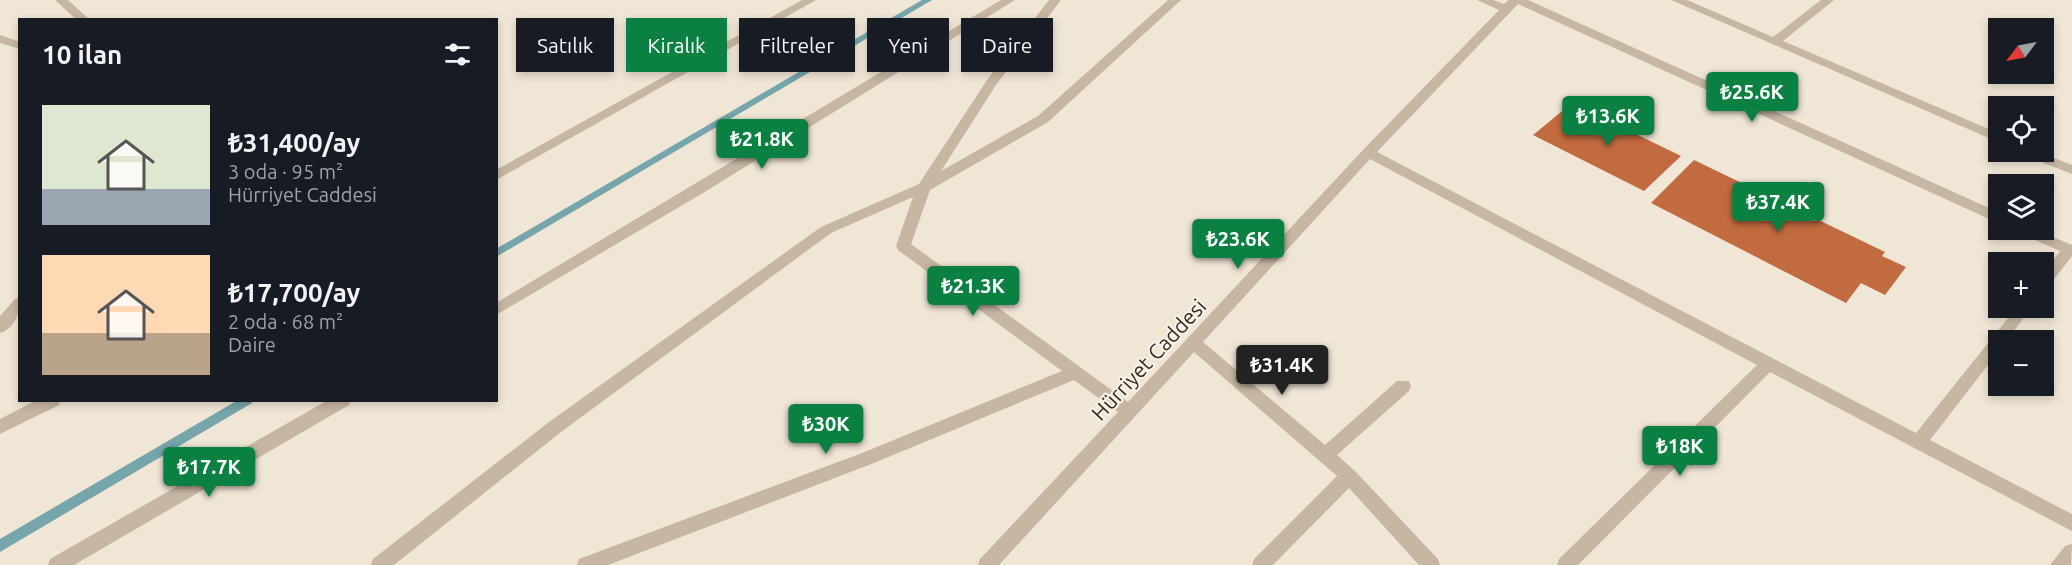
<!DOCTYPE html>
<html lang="tr">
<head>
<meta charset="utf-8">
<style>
	body { margin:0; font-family:Ubuntu,sans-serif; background:#20242c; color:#f1f3f6; height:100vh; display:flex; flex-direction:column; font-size:22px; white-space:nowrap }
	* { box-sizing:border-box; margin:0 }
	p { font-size:20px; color:#9ea1a6 }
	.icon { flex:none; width:33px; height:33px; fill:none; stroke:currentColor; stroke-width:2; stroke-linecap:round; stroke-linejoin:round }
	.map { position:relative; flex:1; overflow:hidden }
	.sheet { position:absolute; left:18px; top:18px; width:480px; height:384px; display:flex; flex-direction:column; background:#171b24; border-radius:0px; box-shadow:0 3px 9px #0003 }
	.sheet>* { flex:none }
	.top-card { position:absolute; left:516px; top:18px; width:570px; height:54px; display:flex; gap:12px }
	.needle { width:39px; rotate:238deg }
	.controls { position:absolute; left:1988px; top:18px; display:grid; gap:12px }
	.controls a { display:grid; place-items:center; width:66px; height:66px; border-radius:0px; background:#171b24; box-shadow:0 3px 9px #0003; font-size:30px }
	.price { position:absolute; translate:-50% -51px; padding:0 14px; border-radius:6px; background:#0b8043; color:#fff; font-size:20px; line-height:39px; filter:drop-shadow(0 2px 3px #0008) }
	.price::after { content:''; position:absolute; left:50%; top:36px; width:18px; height:14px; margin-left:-9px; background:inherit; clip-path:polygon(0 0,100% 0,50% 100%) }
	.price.current { background:#222; color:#fff }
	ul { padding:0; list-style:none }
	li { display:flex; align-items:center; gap:18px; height:150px; padding:0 24px }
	li span { display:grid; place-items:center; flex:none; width:168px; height:120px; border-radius:0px; color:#555 }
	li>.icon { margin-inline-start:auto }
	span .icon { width:72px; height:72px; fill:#fffc; stroke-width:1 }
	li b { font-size:26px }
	h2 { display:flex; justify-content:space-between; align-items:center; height:72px; padding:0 24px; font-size:26px }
	.pill { padding:0 21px; border-radius:0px; background:#171b24; box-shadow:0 3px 9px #0003; font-size:21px; line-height:54px }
	.pill.current { background:#0b8043; color:#fff }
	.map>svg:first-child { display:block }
</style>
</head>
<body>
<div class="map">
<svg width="2072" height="565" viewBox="0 0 2072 565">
	<rect width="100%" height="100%" fill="#f0e6d6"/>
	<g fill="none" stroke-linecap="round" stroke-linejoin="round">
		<path fill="#76a5ac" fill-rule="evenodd" d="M922 0H932L496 257V249Z
			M238 400H254L252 403 0 552V539Z"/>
	</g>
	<path fill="#c36b40" d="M1572 103 1681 156 1644 191 1533 135Z
		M1694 160 1885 252 1882 256 1906 267 1885 295 1861 283 1846 303 1651 203Z"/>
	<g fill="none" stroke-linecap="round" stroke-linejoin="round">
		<path fill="#c7b6a3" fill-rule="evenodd" d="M55 0H68L90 20H77Z
			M802 0H816L496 180V170Z
			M1001 0H1015L708 190 496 315V303Z
			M1049 0H1061L996 85 941 171 1038 116 1168 0H1181L1048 122 930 190 911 244 1128 402 1363 150 1499 10 1477 0H1493L1504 4 1509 0H1528L1998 212V223L1518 4 1377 152 1916 433 2016 308H2031L2007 340H1998V352L1930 440 2072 514V531L1770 372 1578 565H1557L1559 559 1757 365 1370 159 1203 342 1325 445 1397 381H1409L1411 386 1409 391 1337 455 1355 471 1438 559 1440 565H1419L1349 488 1273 565H1252L1254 559 1337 476 1194 352 999 565H978L980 559 1118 412 1074 380 874 463 608 565H577L579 559 862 453 1062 371 898 250 896 246 913 197 831 233 561 432 394 565H371L373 559 549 422 821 227 919 184 987 80Z
			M1671 0H1687L1773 37 1821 0H1834L1783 41 1998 133V142Z
			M0 35 20 42V49L0 43Z
			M2021 152H2039L2072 165V174L2023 155Z
			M2017 230H2036L2072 245V256L2048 287 2043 288V273L2060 251 2019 233Z
			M20 298C20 312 16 328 0 333V316L15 299Z
			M37 400H61L59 405 0 434V419Z
			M328 400H351L349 405 74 565H48L50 559Z
			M2072 544 2071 565H2050L2065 546Z"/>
	</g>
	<g text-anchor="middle" stroke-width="4.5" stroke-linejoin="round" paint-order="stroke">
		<g font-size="21" fill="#322a25" stroke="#f8f0e2">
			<text transform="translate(1149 360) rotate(-47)" y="7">Hürriyet Caddesi</text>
		</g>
	</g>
</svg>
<div class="controls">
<a><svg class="needle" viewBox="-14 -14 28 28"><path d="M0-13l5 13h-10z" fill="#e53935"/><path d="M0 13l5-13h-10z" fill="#9ea1a6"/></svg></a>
<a><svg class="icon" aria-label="locate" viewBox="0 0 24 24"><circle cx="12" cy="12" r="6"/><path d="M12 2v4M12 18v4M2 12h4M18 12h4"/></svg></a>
<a><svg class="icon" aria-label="layers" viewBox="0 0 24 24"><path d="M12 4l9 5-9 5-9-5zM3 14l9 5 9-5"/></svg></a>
<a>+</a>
<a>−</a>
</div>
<b class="price" style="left:1752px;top:123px">₺25.6K</b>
<b class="price" style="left:1608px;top:147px">₺13.6K</b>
<b class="price" style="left:762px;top:170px">₺21.8K</b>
<b class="price" style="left:1778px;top:233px">₺37.4K</b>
<b class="price" style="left:1238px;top:270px">₺23.6K</b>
<b class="price" style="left:973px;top:317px">₺21.3K</b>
<b class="price current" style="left:1282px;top:396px">₺31.4K</b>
<b class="price" style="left:826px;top:455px">₺30K</b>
<b class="price" style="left:1680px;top:477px">₺18K</b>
<b class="price" style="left:209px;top:498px">₺17.7K</b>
<div class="top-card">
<a class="pill">Satılık</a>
<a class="pill current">Kiralık</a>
<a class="pill">Filtreler</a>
<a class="pill">Yeni</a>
<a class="pill">Daire</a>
</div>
<section class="sheet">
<h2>10 ilan<svg class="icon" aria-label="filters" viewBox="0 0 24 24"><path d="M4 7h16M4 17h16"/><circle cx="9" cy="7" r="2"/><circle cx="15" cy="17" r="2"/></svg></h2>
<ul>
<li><span style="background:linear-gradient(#dfe7d0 70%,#9aa5b1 0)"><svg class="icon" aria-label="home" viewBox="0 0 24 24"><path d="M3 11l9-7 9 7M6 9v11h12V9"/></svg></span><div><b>₺31,400/ay</b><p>3 oda · 95 m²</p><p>Hürriyet Caddesi</p></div></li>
<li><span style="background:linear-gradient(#ffd9b3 65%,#b9a48a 0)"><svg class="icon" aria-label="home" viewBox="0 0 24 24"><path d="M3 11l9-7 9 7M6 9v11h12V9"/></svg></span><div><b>₺17,700/ay</b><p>2 oda · 68 m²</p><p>Daire</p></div></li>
</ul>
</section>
</div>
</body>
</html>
